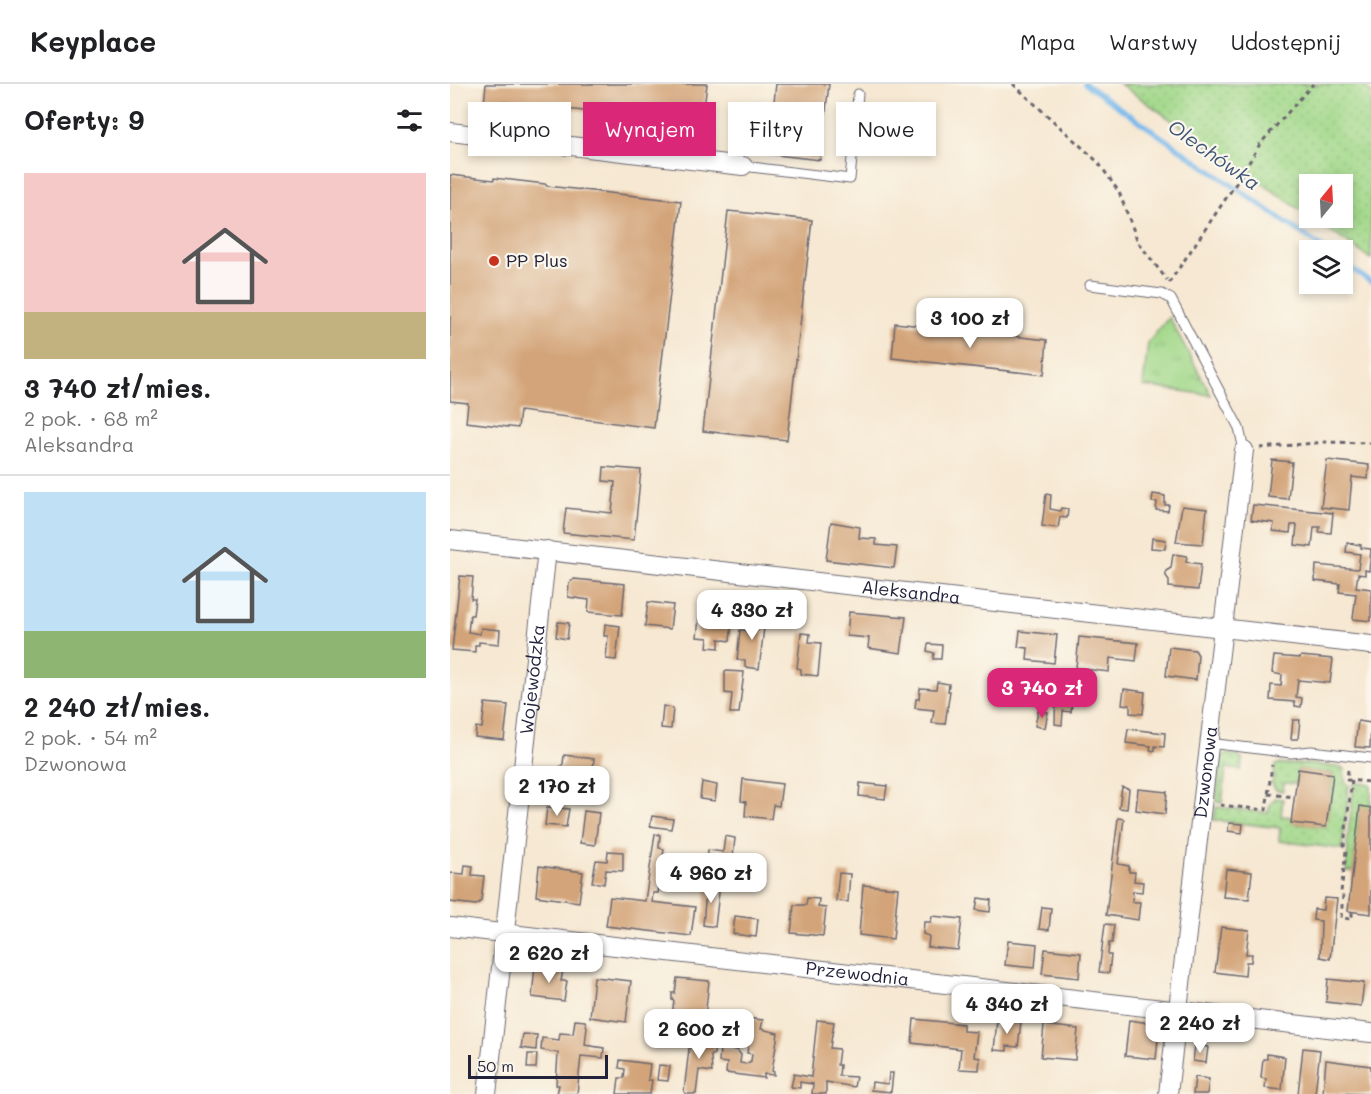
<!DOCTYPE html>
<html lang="pl">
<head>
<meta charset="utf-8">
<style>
	body { margin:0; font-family:Mali,sans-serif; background:#f2f2f2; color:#202124; height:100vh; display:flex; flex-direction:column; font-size:22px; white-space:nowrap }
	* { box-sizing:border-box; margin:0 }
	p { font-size:20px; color:#757577 }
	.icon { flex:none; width:33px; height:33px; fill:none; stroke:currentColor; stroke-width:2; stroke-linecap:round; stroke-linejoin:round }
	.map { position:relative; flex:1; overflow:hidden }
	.panel { display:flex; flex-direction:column; background:#fff; width:450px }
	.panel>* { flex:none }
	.top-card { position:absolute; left:18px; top:18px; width:570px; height:54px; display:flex; gap:12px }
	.needle { width:39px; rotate:18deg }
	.tools { position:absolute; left:849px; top:90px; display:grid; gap:12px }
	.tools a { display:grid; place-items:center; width:54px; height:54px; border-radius:0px; background:#fff; box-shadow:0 3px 9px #0003; font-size:30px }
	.scale { position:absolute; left:18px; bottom:15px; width:140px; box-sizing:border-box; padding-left:6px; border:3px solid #22223b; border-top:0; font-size:16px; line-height:21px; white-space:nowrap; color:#22223b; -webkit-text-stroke:4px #fbf7ec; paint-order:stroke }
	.price { position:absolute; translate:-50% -51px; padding:0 14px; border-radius:12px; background:#fff; color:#222; font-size:20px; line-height:39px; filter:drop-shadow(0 2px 3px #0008) }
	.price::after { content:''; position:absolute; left:50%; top:36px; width:18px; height:14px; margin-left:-9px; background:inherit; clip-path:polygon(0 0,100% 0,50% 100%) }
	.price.selected { background:#db2777; color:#fff }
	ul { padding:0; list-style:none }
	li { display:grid; align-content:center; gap:12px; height:318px; padding:0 24px }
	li+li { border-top:2px solid #e0e0e0 }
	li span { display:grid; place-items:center; height:186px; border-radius:0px; color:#555 }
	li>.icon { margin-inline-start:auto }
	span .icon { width:108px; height:108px; fill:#fffc; stroke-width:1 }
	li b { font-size:26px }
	h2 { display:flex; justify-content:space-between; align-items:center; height:72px; padding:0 24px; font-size:26px }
	.chip { padding:0 21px; border-radius:0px; background:#fff; box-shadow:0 3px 9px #0003; font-size:21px; line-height:54px }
	.chip.selected { background:#db2777; color:#fff }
	header { display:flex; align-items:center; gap:36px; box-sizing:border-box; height:84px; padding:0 30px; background:#fff; border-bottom:2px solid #e0e0e0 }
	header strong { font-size:28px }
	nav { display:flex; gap:33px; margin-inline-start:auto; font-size:21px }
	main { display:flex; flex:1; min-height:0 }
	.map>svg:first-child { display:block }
</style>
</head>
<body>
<header>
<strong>Keyplace</strong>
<nav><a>Mapa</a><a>Warstwy</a><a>Udostępnij</a></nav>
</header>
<main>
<section class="panel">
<h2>Oferty: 9<svg class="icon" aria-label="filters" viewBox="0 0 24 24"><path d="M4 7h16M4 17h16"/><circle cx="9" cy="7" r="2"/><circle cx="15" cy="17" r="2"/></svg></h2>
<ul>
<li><span style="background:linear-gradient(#f6c9c9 75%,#c2b280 0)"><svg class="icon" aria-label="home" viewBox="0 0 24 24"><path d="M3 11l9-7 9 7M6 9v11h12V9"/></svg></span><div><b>3 740 zł/mies.</b><p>2 pok. · 68 m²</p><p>Aleksandra</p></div></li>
<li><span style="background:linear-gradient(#bfe0f5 75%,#8fb573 0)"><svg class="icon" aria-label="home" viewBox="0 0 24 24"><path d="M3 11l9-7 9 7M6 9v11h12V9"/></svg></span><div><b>2 240 zł/mies.</b><p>2 pok. · 54 m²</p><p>Dzwonowa</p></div></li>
</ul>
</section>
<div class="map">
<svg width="921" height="1010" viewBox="0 0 921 1010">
	<defs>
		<pattern id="grass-dots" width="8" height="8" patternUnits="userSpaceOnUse" patternTransform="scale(1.5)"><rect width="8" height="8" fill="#a2d88a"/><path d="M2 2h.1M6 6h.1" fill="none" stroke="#8bb978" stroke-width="1.8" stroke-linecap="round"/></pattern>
		<pattern id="park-tufts" width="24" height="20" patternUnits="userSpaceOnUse" patternTransform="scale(1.5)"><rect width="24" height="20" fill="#a2d88a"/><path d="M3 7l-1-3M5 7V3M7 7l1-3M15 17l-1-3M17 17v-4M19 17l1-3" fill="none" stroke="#8bb978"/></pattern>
	</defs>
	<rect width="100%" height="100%" fill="#fbf7ec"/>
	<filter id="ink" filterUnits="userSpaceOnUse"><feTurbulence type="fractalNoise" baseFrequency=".0167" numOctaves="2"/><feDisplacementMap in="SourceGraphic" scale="12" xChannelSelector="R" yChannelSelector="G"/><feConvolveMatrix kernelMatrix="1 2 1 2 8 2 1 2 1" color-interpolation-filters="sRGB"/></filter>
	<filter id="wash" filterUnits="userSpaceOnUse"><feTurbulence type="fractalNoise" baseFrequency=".008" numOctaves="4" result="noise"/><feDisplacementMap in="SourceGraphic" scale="24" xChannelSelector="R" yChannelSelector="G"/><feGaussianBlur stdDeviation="1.35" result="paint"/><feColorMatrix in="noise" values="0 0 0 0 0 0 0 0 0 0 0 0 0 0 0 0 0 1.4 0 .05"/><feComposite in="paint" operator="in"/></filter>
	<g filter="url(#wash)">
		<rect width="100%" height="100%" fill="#f6e8d2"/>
		<path fill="url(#grass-dots)" stroke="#627d62" stroke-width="1.5" d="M670 0H911L921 8V175L861 134H892V100H860L859 132Z
			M776 670 787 671 792 676 791 686 776 684 772 719 766 718 772 673Z
			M827 680H860L894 684 895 698 899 701 892 765 829 757 830 744 764 736 766 723 818 729 820 720 825 714 833 715 831 732 842 733 841 739 876 743 883 690 848 685 846 700 834 699 833 707 826 706 822 700 825 682Z
			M908 699 921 700V724L910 723 903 787H896L898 765 897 761 904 700Z"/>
		<path fill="url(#park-tufts)" stroke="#627d62" stroke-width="1.5" d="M719 233 761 311 693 302 698 259Z"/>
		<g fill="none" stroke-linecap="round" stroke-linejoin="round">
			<path stroke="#76b8eb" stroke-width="5" d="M635 0 876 166
				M892 178 921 198"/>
		</g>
		<g id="blocks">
			<path fill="#d3a479" d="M36 0H257L252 41 231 38 230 43 224 42V37L53 18 52 22 34 20Z
				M326 0H379L370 76 318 70Z
				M0 91 44 96V94L95 100 97 102 231 117 204 344 70 327 68 344 16 338 18 319 0 317Z
				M278 127 362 136 337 356 253 347Z
				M445 239 597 256 594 291 442 274Z
				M822 376 842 378 838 415 818 413Z
				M877 376 919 381 918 395 902 393 899 426 871 423Z
				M154 383 191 386 184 456 113 449 116 424 162 429 165 398 153 397Z
				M596 410 601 411 600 425 610 427 611 424 618 425 617 434 610 433 608 444 592 442Z
				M703 410 715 412V421H719L718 427 706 426 707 418H702Z
				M803 421 883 429 881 449 869 448 870 443H864L862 463 845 461 847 441H841L840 449 823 447 824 439 801 436Z
				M732 422 757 425 753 460 726 458Z
				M381 438 410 443 409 454 426 455V461L447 463 444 484 376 476Z
				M702 454 716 456 715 465 701 464Z
				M897 459 911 461V464L921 465 919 487 915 486V491L908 490 906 503 921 505V537L903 535 906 510 889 508 890 500 865 497 866 481 908 485 910 470 896 468Z
				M723 470 737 472 736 478 751 480 748 506 719 503V496L716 492V487L721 484Z
				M10 492 23 493 21 515H25L23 531H20L18 548 30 550 31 544 50 546 49 560 29 558V561H25V568L2 566Z
				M124 495 175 500 172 531 138 528 139 516 118 513 119 499Z
				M198 518 223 521 220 545 195 542Z
				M250 524 283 528 280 557 269 555V564L257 563 258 554 247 553Z
				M301 526 316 527 309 585 295 583V576H287L290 546 299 547Z
				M399 528 456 533 451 569 418 564 419 554 397 552Z
				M108 538 119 539 117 555 106 553Z
				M155 540 170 542 166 576 156 575 158 552H154Z
				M570 547 607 551 604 579 577 576 578 564 568 563Z
				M351 549 360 550 359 558 371 559 368 592 351 590V585L347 584Z
				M629 553 688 559 686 577 660 574 659 588 626 584Z
				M478 560 492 561 491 575H483L484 569 477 567Z
				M719 563 745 566 748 571 746 596 716 592Z
				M824 572 850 574 851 572 883 575 880 599 848 596 846 613 852 614 851 623 845 622V618L820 616 821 601 831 602 832 591 822 589Z
				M275 587 294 588 289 629H280L282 610 275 609Z
				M487 598 499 600 498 607H500L495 640 482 639 484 626 465 624 466 615H469L470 604 486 605Z
				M606 599 624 600 621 628 613 627 612 641 605 640Z
				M674 605 695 608 693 630 680 629V621L672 620Z
				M35 619 58 621 54 656 25 653 26 643 32 644Z
				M213 622 223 624 221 645 211 644Z
				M588 627 598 628 595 644 585 642Z
				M843 636H850L848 655H841Z
				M908 637 921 639 920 664 905 663Z
				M678 645 715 649 714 663 705 662V667L700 666 701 662 676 659Z
				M114 671 144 675 139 718 108 714 111 694 109 691 110 683 113 680Z
				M848 685 883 690 876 743 841 739Z
				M293 695 332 700 329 722 323 721 321 735 295 732 296 718 291 717Z
				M252 698 267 701 265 717 250 715Z
				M410 699 437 702 435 715 409 712Z
				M672 703 679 705 677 725 669 724Z
				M688 705 717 708 715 730 686 726Z
				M910 722 921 724V830L898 827Z
				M97 723 119 725 116 743 95 741Z
				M134 727 149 729 145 761 130 759Z
				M202 732 223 735 221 745 200 742Z
				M668 734 674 735 668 780 679 782V788H685L684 797 693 798 692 808 683 807 682 818H690L688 836 656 831Z
				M779 739 793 740 792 749 778 747Z
				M205 750 210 751 209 764 214 765 208 809H203L202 818 245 823 241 852 156 842 160 813 195 817Z
				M275 752 285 754 282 782 272 781 271 789 256 788 258 766 273 768Z
				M158 767 173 768V787L156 786 154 800 142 798 146 776 157 777Z
				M15 781 23 782 22 791 34 792 31 817 26 821 0 818V789L14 790Z
				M89 782 133 788 129 818 86 812Z
				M776 785 802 788 799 815 773 813Z
				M389 789 400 790 398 818 386 817Z
				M254 798 270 800 265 843 253 841 256 806H253Z
				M413 801 448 804 443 855 409 851Z
				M357 814 369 815 368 823 376 824 373 852 341 849 344 821H356Z
				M528 814 541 816 540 828 526 826Z
				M874 814 887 815 880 875 870 873 871 837 863 836 864 825 873 826Z
				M592 823 601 824 599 846 589 845Z
				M285 832 308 835 306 853 283 850Z
				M482 832 512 835 508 866 478 863 479 852 473 850 474 838H481Z
				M655 840 664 841 662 859H659L658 871H661L659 889 649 888Z
				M771 843 799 846 796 870H802L801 878H796L795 892 765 888Z
				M558 857 587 860 585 884 555 881Z
				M595 865 631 869 629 894 592 890Z
				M85 882 113 886 111 897H117L114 917 82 913Z
				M144 893 181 897 176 938 140 933Z
				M227 894 259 897 255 934 222 931 224 917 222 916V909H225Z
				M878 895 914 899 911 922 876 918Z
				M295 934 313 936 311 945 328 949 322 987 324 988V991L314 990V994L276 989 277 979 269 978 270 964 287 966 291 971 290 979 296 980 301 977 302 970 297 969 299 956 293 955Z
				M464 935 513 940V947L527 948 524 973 530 974 529 986 509 985 511 965 462 959Z
				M125 936 135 937 137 943 135 961 154 964 153 974 131 972 127 1010H107L109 1001H106L108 969 91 966 92 954 109 956 110 949 123 950Z
				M367 936 384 938 380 964 389 965 387 981H390L389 992 406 993 404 1003 376 998V1010H362L363 1000 350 998V1004L341 1003 344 990 361 993Z
				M547 936 571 938 568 963 557 962V967L544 966Z
				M679 936 706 940 709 944 706 975 675 972Z
				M594 941 628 945 625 976 591 973Z
				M253 948 266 949 264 970 261 972 262 988 249 986 246 1010H237L234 1008 240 956 252 957Z
				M73 950 87 951 86 966 71 964Z
				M745 961 758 963 756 979 743 977Z
				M853 964 870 966 865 1010H848Z
				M78 970H87L86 984H77Z
				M817 970 835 973 832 1006 815 1004 816 995 811 994 813 975H817Z
				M170 976 200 980 198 996H202L200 1010H167L169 994H174L175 985 169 984Z
				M876 976 921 982V1010L873 1009Z
				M209 981 220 982 218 997 207 996Z
				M439 989H443L441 1008 421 1006 422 998 438 1000Z
				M745 993 759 995 757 1010H743Z"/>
		</g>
	</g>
	<g filter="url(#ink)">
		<use href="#blocks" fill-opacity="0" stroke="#6c6770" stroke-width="1.5"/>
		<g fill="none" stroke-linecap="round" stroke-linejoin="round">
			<g stroke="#6c6770" stroke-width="11">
				<path id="service" d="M293 82 400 95 408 10
					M640 201 712 210 721 215 789 344 794 366
					M759 659 841 669 861 667 921 674"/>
			</g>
			<g stroke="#6c6770" stroke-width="20">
				<g id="minor">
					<path d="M0 48 293 82"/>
					<path id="s1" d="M0 456 921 561"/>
					<path id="s2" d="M0 843 921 949"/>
					<path id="s3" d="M37 1010 97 466"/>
					<path id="s4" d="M718 1010 794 366"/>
				</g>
			</g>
			<path stroke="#6c6770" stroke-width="3" stroke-dasharray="4.5 4.5" stroke-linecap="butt" d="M563 0 648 78 669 108 688 158 717 196
				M719 199 791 92 810 60 863 0
				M810 364 876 358 921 359
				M898 686 897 696 921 698
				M902 696 894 761 896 767 891 808 893 811 891 834 902 835V828
				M818 710 844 713
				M770 721 816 726 822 681"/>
			<use href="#service" stroke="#fff" stroke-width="9"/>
			<use href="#minor" stroke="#fff" stroke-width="18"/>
		</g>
	</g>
	<circle fill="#c8321e" stroke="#fbf7ec" stroke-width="2" cx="44" cy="177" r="6"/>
	<g text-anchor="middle" stroke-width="4.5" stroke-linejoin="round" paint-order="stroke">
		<g font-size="18" fill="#22223b" stroke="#fbf7ec" text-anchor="start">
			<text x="56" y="183">PP Plus</text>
		</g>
		<g font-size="18" fill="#22223b" stroke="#fbf7ec">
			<text dy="6" stroke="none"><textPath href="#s1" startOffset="464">Aleksandra</textPath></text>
			<text dy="6" stroke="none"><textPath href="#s3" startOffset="417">Wojewódzka</textPath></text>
			<text dy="6" stroke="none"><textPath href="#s4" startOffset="324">Dzwonowa</textPath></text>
			<text dy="6" stroke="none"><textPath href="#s2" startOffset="410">Przewodnia</textPath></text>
		</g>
		<g font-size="20" font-style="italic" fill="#3f5679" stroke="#fbf7ec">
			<text transform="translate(764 71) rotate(35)" y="7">Olechówka</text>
		</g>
	</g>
</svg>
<div class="tools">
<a><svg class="needle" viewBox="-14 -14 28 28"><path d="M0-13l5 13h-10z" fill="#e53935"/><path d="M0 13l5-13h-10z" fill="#757577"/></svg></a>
<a><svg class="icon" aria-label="layers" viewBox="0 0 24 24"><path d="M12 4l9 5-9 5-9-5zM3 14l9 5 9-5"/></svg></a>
</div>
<div class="scale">50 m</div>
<b class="price" style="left:520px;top:265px">3 100 zł</b>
<b class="price" style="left:302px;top:557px">4 330 zł</b>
<b class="price selected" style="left:592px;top:635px">3 740 zł</b>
<b class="price" style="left:107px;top:733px">2 170 zł</b>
<b class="price" style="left:261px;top:820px">4 960 zł</b>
<b class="price" style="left:99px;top:900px">2 620 zł</b>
<b class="price" style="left:557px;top:951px">4 340 zł</b>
<b class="price" style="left:750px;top:970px">2 240 zł</b>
<b class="price" style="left:249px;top:976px">2 600 zł</b>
<div class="top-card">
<a class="chip">Kupno</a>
<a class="chip selected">Wynajem</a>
<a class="chip">Filtry</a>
<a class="chip">Nowe</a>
</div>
</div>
</main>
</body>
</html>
